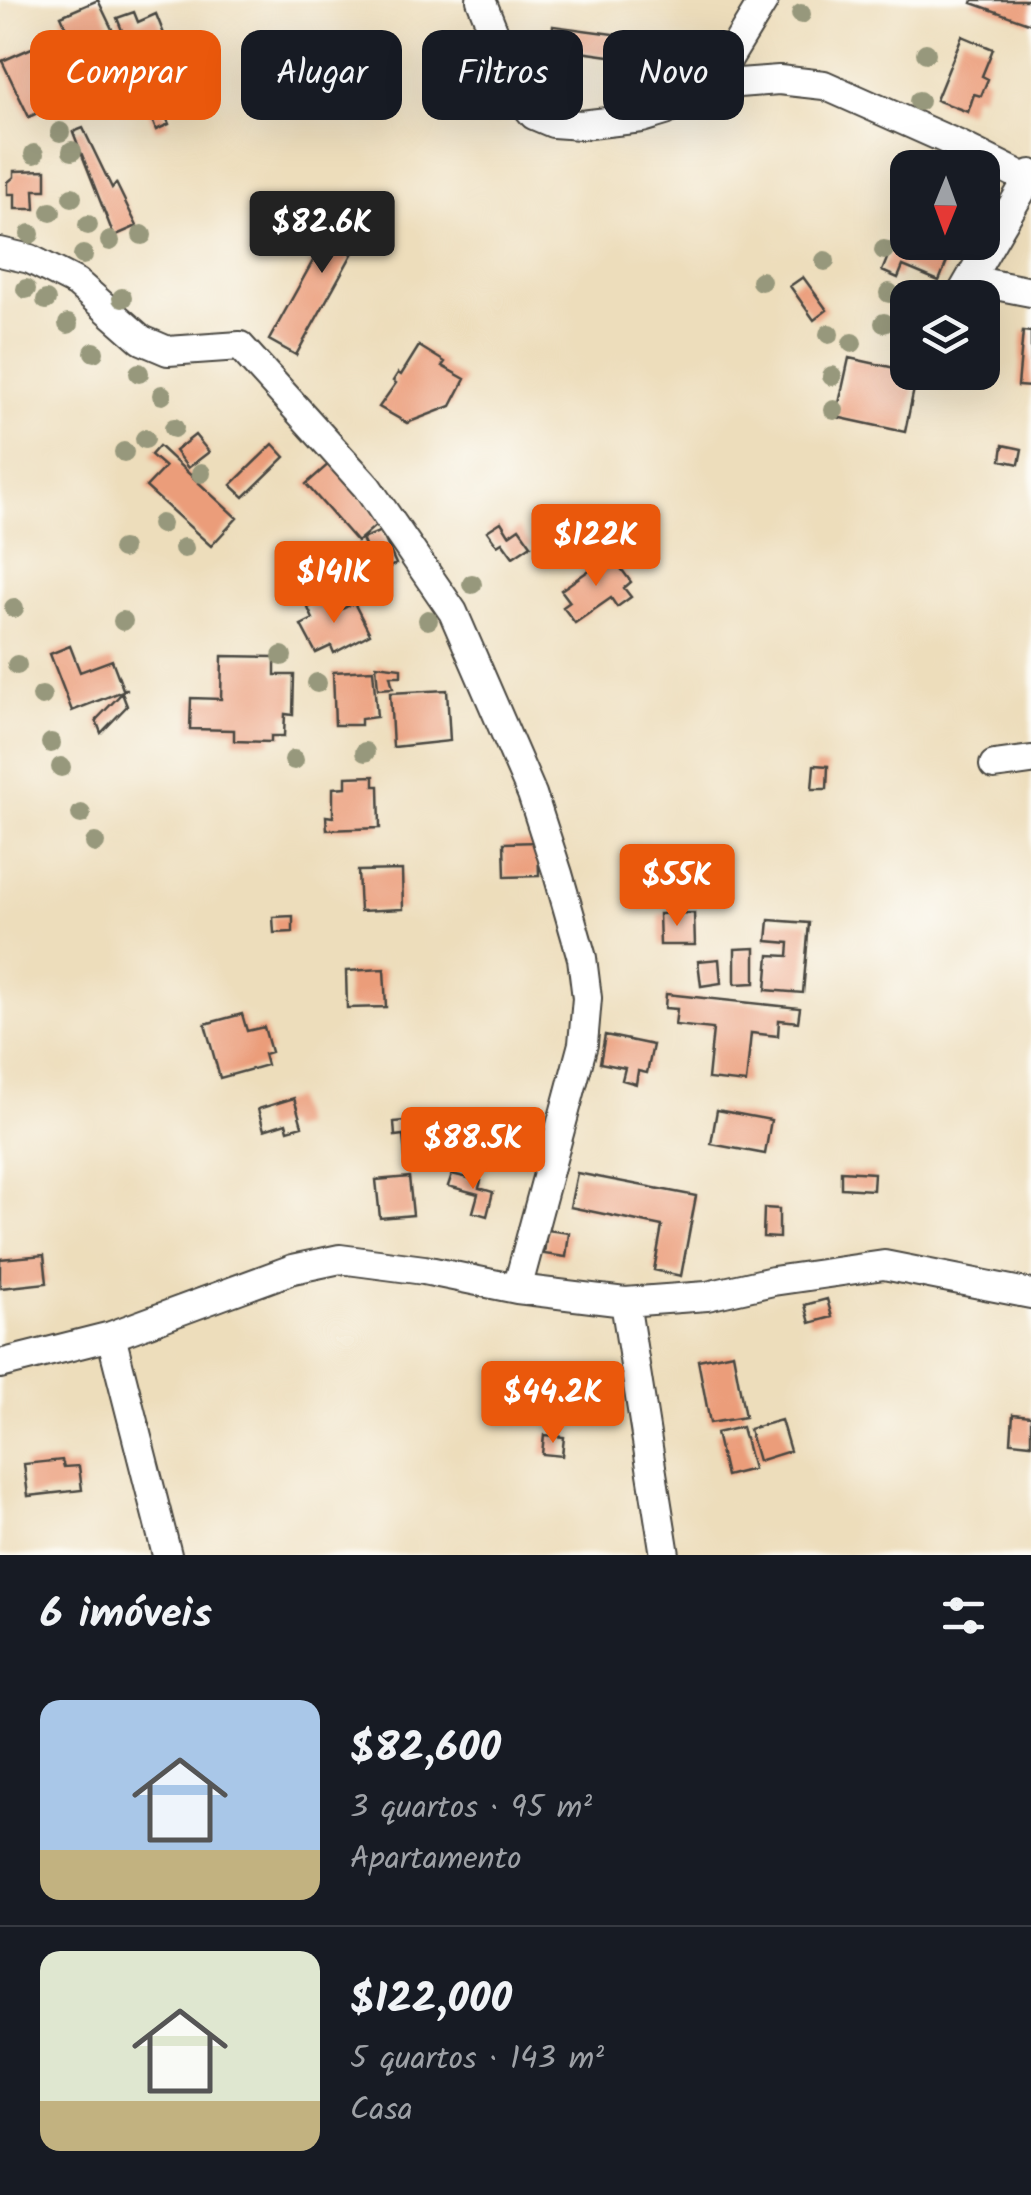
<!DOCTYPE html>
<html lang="pt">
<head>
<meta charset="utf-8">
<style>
	body { margin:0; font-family:Kalam,sans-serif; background:#242831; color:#f1f3f6; height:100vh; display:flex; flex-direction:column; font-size:38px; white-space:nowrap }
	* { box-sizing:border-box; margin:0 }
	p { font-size:32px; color:#9ea1a6 }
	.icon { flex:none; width:55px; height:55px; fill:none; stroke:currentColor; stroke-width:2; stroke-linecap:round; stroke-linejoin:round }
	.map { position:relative; height:1555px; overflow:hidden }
	.sheet { display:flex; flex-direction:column; background:#171b24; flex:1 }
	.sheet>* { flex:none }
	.top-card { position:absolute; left:30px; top:30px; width:972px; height:90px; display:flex; gap:20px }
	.needle { width:65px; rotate:181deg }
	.buttons { position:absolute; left:890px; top:150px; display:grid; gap:20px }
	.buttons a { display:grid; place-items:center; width:110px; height:110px; border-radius:20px; background:#171b24; box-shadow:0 10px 40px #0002; font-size:50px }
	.price { position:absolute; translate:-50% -85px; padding:0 22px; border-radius:10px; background:#ea580c; color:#fff; font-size:32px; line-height:65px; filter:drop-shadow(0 2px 5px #0008) }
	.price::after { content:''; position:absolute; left:50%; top:60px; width:30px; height:22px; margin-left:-15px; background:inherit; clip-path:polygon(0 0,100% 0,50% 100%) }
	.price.on { background:#222; color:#fff }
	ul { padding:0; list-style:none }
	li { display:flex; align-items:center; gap:30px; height:250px; padding:0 40px }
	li+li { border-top:2px solid #363941 }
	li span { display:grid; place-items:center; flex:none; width:280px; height:200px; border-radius:20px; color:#555 }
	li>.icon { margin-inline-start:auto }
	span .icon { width:120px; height:120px; fill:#fffc; stroke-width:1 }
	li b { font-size:42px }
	h2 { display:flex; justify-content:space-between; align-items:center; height:120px; padding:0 40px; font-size:42px }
	.chip { padding:0 35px; border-radius:20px; background:#171b24; box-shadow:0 10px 40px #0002; font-size:35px; line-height:90px }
	.chip.on { background:#ea580c; color:#fff }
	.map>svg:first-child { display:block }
</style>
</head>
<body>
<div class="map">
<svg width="1031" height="1555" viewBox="0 0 1031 1555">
	<rect width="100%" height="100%" fill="#fdfcf7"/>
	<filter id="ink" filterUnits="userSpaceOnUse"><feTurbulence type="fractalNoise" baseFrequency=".01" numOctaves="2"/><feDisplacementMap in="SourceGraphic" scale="20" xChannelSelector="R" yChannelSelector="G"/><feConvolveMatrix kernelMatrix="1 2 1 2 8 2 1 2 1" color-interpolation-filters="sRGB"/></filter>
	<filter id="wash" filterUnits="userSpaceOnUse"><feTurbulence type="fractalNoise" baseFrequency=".0048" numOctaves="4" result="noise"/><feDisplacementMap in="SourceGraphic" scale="40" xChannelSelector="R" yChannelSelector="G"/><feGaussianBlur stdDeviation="2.25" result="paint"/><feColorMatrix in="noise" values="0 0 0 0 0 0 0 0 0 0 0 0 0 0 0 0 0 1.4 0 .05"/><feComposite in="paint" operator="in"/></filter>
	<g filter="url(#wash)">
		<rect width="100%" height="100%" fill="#edddbb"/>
		<g id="blocks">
			<path fill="#eb9d7a" d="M98 0 122 50 84 67 61 16Z
				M973 0H1031V24L972 3Z
				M134 12 138 22 156 14 176 64 141 78 117 18Z
				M553 26 628 36 624 58 544 47 546 32 552 33Z
				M962 36 993 49 982 76 988 79 981 96 974 94 968 112 936 100Z
				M41 44 67 99 29 117 2 61Z
				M152 82 169 124 156 130 139 87Z
				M83 128 112 188 116 183 137 226 114 236 73 132Z
				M46 170V190H34L35 209H15V194H8V182L14 177V171Z
				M349 196 376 211 296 355 269 340Z
				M902 222 908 225V242H933L932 246 950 254 939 281 903 266 898 278 882 271Z
				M803 277 827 310 814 320 790 286Z
				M1023 331 1031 332V387L1018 386Z
				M419 346 445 362 442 366 465 379 451 406 407 423 379 407 396 383 393 381 398 373 401 375Z
				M849 358 904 370 901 386 914 389 905 432 836 417Z
				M195 435 209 452 188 468 175 451Z
				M273 444 285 457 244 497 231 485Z
				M1003 445 1022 449 1019 464 1001 460Z
				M159 446 237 518 211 546 146 487 165 467 151 455Z
				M331 462 382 520 357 542 306 484Z
				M501 522 509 535 519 528 531 545 513 557 502 542 497 545 487 531Z
				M381 531 396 564 377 573 362 539Z
				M611 555 631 582 624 588 631 597 617 607 611 598 575 623 563 607 570 602 561 590Z
				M331 595 340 610 354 603 370 634 334 653 331 646 316 653 301 625 313 619 308 608Z
				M70 646 80 672 112 660 123 689H128L72 711 50 654Z
				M222 656 275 657V675H294L293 715 285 714 284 736H271V742L234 741V730L190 729 191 698 221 699Z
				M376 665 401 668V676H390L393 688 378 689Z
				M373 670 377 717 361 719V725H335L333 672Z
				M447 690 450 741 393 747 390 693Z
				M122 693 127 706 101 733 96 720Z
				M814 765 828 766 827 789H812Z
				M374 776V786H379L380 828 327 830 326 816 333 817V788L346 787V777Z
				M538 842 539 876 505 877 504 843Z
				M402 870 403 909 360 911 358 871Z
				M694 913 695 945H660L659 914Z
				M293 916V932L274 933 273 917Z
				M769 920 809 923 803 993 766 990 769 955 788 956 789 943 767 941Z
				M755 948V983L735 984V949Z
				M719 959 721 983 701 986 698 961Z
				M384 969 386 1007 347 1008 346 971Z
				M666 994 800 1008 798 1022 779 1020 778 1036 751 1033 746 1083 708 1079 713 1029 675 1025 677 1009 665 1008Z
				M242 1014 247 1031 264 1027 271 1052 264 1054 267 1065 220 1078 205 1024Z
				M605 1035 653 1045 647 1073 638 1071 636 1084 622 1080 625 1068 600 1063Z
				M294 1098 302 1126 288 1130 286 1123 264 1130 258 1109Z
				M717 1110 771 1120 765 1154 711 1144Z
				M428 1119 432 1165 406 1168 403 1135 395 1136 394 1122Z
				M841 1171 874 1173 873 1190 841 1188Z
				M577 1173 696 1196 681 1276 654 1270 662 1226 570 1207Z
				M452 1174 481 1181 479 1188 493 1192 487 1216 473 1212 478 1194 448 1186Z
				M409 1177 413 1215 380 1218 376 1180Z
				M764 1208 779 1209V1238L763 1237Z
				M547 1230 569 1233 566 1257 544 1254Z
				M44 1255 47 1283 0 1288V1259Z
				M827 1299 832 1317 810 1323 805 1305Z
				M733 1353 745 1417 710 1423 698 1360Z
				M1013 1414 1031 1416V1444L1011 1442Z
				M781 1420 790 1451 758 1461 749 1429Z
				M742 1427 753 1469 726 1476 716 1433Z
				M544 1435 564 1437 562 1456 542 1454Z
				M62 1460 64 1467 79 1466 82 1490 28 1496 24 1464Z"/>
		</g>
	</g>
	<g filter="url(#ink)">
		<use href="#blocks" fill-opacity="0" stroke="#484641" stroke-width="2.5"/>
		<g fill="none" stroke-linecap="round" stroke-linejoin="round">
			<g stroke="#484641" stroke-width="32">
				<path id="minor" d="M481 0 520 98 534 115 553 123 581 125 642 118 665 111 712 85 779 80 824 85 959 145 1027 179
					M712 85 764 0
					M0 252 30 259 77 283 142 340 168 351 240 346 367 487 453 612 532 794 558 874 582 958 587 998 583 1044 517 1289
					M970 280 1031 292
					M959 298 1031 174
					M994 765 1031 760
					M625 1302 665 1555
					M111 1336 167 1555
					M0 1364 111 1336 293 1269 340 1259 424 1270 517 1289 625 1302 707 1296 773 1281 884 1265 1031 1294"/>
			</g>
			<use href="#minor" stroke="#fff" stroke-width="28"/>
		</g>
		<g fill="#97987b">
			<circle cx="801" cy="14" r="10"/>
			<circle cx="196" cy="44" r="10"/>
			<circle cx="926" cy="53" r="10"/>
			<circle cx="118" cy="76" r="10"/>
			<circle cx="182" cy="100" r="10"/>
			<circle cx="919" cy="101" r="10"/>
			<circle cx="81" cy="102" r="10"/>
			<circle cx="60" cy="132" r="10"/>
			<circle cx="72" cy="151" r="10"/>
			<circle cx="34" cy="154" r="10"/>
			<circle cx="72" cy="197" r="10"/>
			<circle cx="51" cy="212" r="10"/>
			<circle cx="88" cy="225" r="10"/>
			<circle cx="30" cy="234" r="10"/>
			<circle cx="142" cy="235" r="10"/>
			<circle cx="110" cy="241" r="10"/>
			<circle cx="884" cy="250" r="10"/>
			<circle cx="83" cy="255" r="10"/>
			<circle cx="825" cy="261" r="10"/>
			<circle cx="761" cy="281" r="10"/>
			<circle cx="26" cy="289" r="10"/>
			<circle cx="889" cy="293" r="10"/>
			<circle cx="122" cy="298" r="10"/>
			<circle cx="46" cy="300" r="10"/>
			<circle cx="884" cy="323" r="10"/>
			<circle cx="68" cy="324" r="10"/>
			<circle cx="829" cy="334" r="10"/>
			<circle cx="852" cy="343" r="10"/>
			<circle cx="94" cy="352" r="10"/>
			<circle cx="139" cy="373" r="10"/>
			<circle cx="832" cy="376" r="10"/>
			<circle cx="162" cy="395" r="10"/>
			<circle cx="834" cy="410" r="10"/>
			<circle cx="174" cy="428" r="10"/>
			<circle cx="145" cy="439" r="10"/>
			<circle cx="124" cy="452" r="10"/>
			<circle cx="201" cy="473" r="10"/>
			<circle cx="161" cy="524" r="10"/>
			<circle cx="184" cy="548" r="10"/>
			<circle cx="122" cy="549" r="10"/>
			<circle cx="330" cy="567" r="10"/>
			<circle cx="472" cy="584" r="10"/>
			<circle cx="14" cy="608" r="10"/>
			<circle cx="428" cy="620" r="10"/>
			<circle cx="123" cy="621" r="10"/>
			<circle cx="282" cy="656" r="10"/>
			<circle cx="17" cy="665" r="10"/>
			<circle cx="317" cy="683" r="10"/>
			<circle cx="42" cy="696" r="10"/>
			<circle cx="51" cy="743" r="10"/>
			<circle cx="365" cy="752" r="10"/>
			<circle cx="294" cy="760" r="10"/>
			<circle cx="61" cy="767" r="10"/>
			<circle cx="81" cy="814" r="10"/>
			<circle cx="95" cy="843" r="10"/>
		</g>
	</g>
</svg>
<div class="buttons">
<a><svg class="needle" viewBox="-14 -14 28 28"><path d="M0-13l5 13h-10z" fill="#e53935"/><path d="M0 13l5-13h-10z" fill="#9ea1a6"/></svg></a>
<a><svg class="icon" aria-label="layers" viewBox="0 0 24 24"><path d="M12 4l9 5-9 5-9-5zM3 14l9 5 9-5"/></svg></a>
</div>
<b class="price on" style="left:322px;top:276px">$82.6K</b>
<b class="price" style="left:596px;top:589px">$122K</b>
<b class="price" style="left:334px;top:626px">$141K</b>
<b class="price" style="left:677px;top:929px">$55K</b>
<b class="price" style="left:473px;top:1192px">$88.5K</b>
<b class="price" style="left:553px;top:1446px">$44.2K</b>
<div class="top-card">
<a class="chip on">Comprar</a>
<a class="chip">Alugar</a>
<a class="chip">Filtros</a>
<a class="chip">Novo</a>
</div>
</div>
<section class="sheet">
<h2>6 imóveis<svg class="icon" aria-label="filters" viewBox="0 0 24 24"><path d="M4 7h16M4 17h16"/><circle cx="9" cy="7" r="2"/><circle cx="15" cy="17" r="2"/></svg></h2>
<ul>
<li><span style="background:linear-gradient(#a9c7e8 75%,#c2b280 0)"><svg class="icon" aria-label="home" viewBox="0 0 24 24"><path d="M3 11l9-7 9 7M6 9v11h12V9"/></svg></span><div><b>$82,600</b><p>3 quartos · 95 m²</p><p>Apartamento</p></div></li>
<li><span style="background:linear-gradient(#dfe7d0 75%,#c2b280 0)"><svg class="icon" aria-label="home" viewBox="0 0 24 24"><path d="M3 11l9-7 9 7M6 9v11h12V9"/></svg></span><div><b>$122,000</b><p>5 quartos · 143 m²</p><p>Casa</p></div></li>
</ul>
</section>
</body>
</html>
